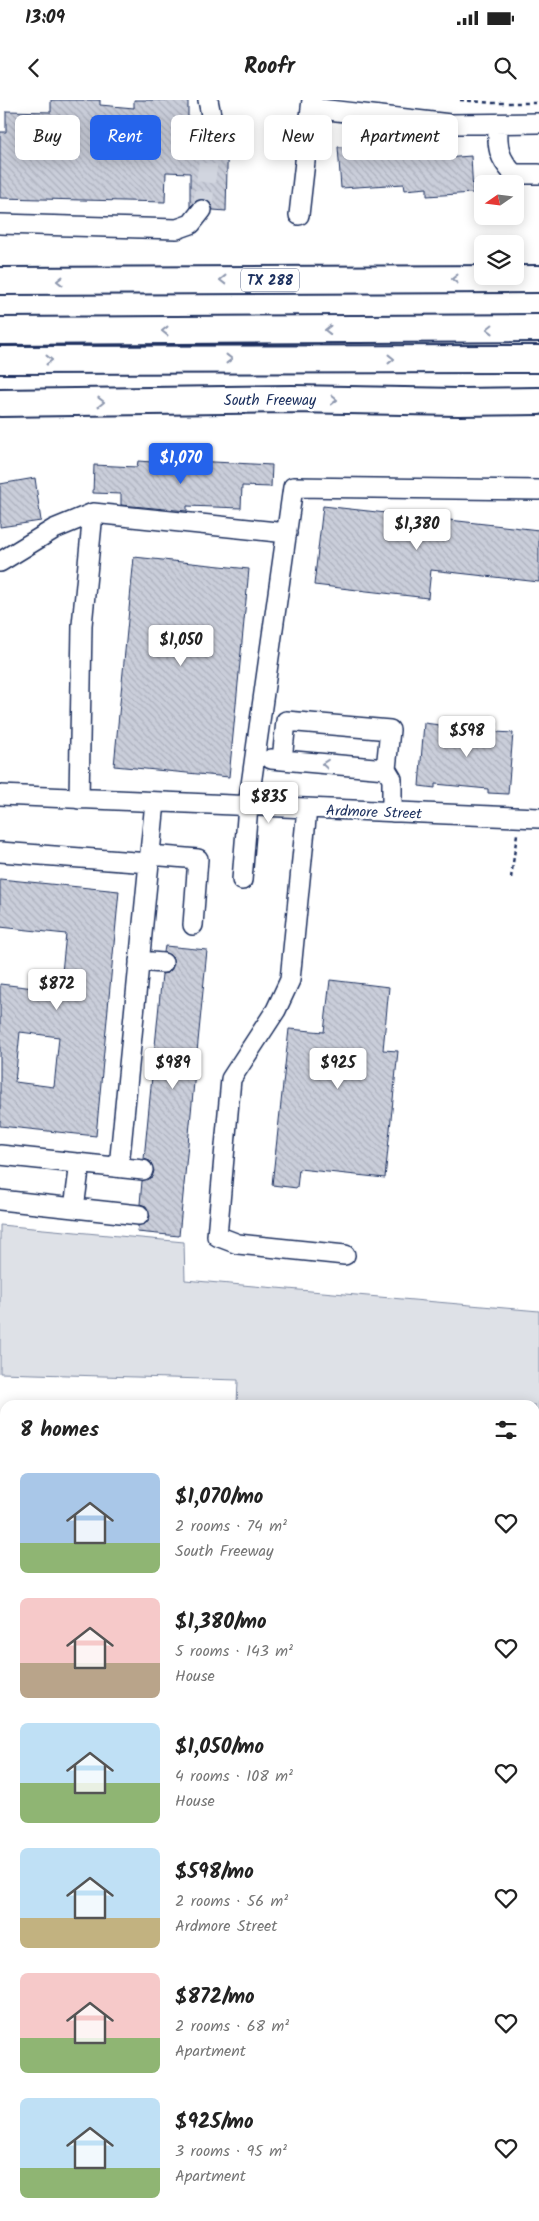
<!DOCTYPE html>
<html lang="en">
<head>
<meta charset="utf-8">
<style>
	body { margin:0; font-family:Kalam,sans-serif; background:#f6f6f6; color:#222; height:100vh; display:flex; flex-direction:column; font-size:19px; white-space:nowrap }
	* { box-sizing:border-box; margin:0 }
	p { font-size:16px; color:#767676 }
	.icon { flex:none; width:28px; height:28px; fill:none; stroke:currentColor; stroke-width:2; stroke-linecap:round; stroke-linejoin:round }
	.map { position:relative; flex:1; overflow:hidden }
	.details { position:absolute; left:0px; top:1300px; width:540px; height:821px; display:flex; flex-direction:column; background:#fff; border-radius:15px 15px 0 0; box-shadow:0 2px 12px #0003 }
	.details>* { flex:none }
	.top-card { position:absolute; left:15px; top:15px; width:510px; height:45px; display:flex; gap:10px }
	.needle { width:32px; rotate:256deg }
	.fabs { position:absolute; left:474px; top:75px; display:grid; gap:10px }
	.fabs a { display:grid; place-items:center; width:50px; height:50px; border-radius:8px; background:#fff; box-shadow:0 2px 12px #0003; font-size:25px }
	.price { position:absolute; translate:-50% -42px; padding:0 11px; border-radius:5px; background:#fff; color:#222; font-size:16px; line-height:32px; filter:drop-shadow(0 1px 2px #0008) }
	.price::after { content:''; position:absolute; left:50%; top:30px; width:15px; height:11px; margin-left:-8px; background:inherit; clip-path:polygon(0 0,100% 0,50% 100%) }
	.price.selected { background:#2563eb; color:#fff }
	ul { padding:0; list-style:none }
	li { display:flex; align-items:center; gap:15px; height:125px; padding:0 20px }
	li span { display:grid; place-items:center; flex:none; width:140px; height:100px; border-radius:8px; color:#555 }
	li>.icon { margin-inline-start:auto }
	span .icon { width:60px; height:60px; fill:#fffc; stroke-width:1 }
	li b { font-size:21px }
	h2 { display:flex; justify-content:space-between; align-items:center; height:60px; padding:0 20px; font-size:21px }
	.pill { padding:0 18px; border-radius:8px; background:#fff; box-shadow:0 2px 12px #0003; font-size:18px; line-height:45px }
	.pill.selected { background:#2563eb; color:#fff }
	.status { display:flex; justify-content:space-between; align-items:center; height:35px; padding:0 25px; background:#fff; direction:ltr }
	.status svg { height:14px; fill:currentColor }
	header { display:flex; justify-content:space-between; align-items:center; height:65px; padding:0 20px; background:#fff; font-size:22px; font-weight:700 }
	.map>svg:first-child { display:block }
</style>
</head>
<body>
<div class="status"><b>13:09</b><svg viewBox="0 0 49 12"><path d="M0 12V9h3v3zM5 12V6h3v6zM10 12V3h3v9zM15 12V0h3v12zM26 1h20v11H26zM47 4h2v5h-2z"/></svg></div>
<header><svg class="icon" aria-label="back" viewBox="0 0 24 24"><path d="M15 5l-7 7 7 7"/></svg>Roofr<svg class="icon" aria-label="search" viewBox="0 0 24 24"><circle cx="10" cy="10" r="6"/><path d="M15 15l6 6"/></svg></header>
<div class="map">
<svg width="539" height="2121" viewBox="0 0 539 2121">
	<defs>
		<pattern id="industrial-furrows" width="10" height="10" patternUnits="userSpaceOnUse" patternTransform="scale(1.25)"><rect width="10" height="10" fill="#eff0f4"/><path d="M-1 1l2-2M0 10L10 0M9 11l2-2" fill="none" stroke="#ccced4"/></pattern>
		<pattern id="building-back-hatch" width="6" height="6" patternUnits="userSpaceOnUse" patternTransform="scale(1.25)"><rect width="6" height="6" fill="#caceda"/><path d="M-1 5l2 2M0 0l6 6M5-1l2 2" fill="none" stroke="#adb1be"/></pattern>
	</defs>
	<rect width="100%" height="100%" fill="#fff"/>
	<filter id="ink" filterUnits="userSpaceOnUse"><feTurbulence type="fractalNoise" baseFrequency=".02" numOctaves="2"/><feDisplacementMap in="SourceGraphic" scale="10" xChannelSelector="R" yChannelSelector="G"/><feConvolveMatrix kernelMatrix="1 2 1 2 8 2 1 2 1" color-interpolation-filters="sRGB"/></filter>
	<g filter="url(#ink)">
		<path fill="url(#industrial-furrows)" d="M0 1667H5V2085L0 2084Z
			M535 1694H539V2121H120L105 2116H535Z"/>
		<path fill="#dee1e7" stroke="#7c88a2" d="M0 1125 184 1142 185 1180 539 1211V1646L535 1645V1305H237L238 1280 0 1273Z"/>
		<path fill="url(#building-back-hatch)" stroke="#1b2f5e" fill-rule="evenodd" d="M51 0H100V5L134 8V0H188V17H200L204 32 209 35 220 34 224 26H228L226 111 213 110 209 102 203 99 197 100 190 107V73L166 72 165 102 0 98V32H6V11L51 12Z
			M382 44 383 51 406 49V54L445 51V58L471 56 473 93 427 96V88L405 90 404 84 341 88 338 47Z
			M138 361 152 362V371L193 373 194 361 272 365 271 387 242 386 241 408 187 406V411L121 405V394L93 393 94 365 137 367Z
			M35 378 41 421 0 427V384Z
			M323 406 539 430V482L431 470 428 498 314 485Z
			M134 457 249 469 229 677 114 666Z
			M483 622 497 623 496 632 513 633 508 694 488 693V689L435 684V688L419 686 424 623 440 625 439 628 481 632Z
			M0 779 119 791 96 1036 0 1026V884L60 891 66 834 0 827ZM20 932 59 937 54 987 15 982Z
			M165 846 207 850 179 1136 137 1132 138 1126 148 1122 150 1116 146 1106 140 1104 142 1081 152 1077 154 1071 150 1061 144 1059 162 874 168 873 174 864 173 858 164 852Z
			M330 880 389 887 383 950 398 951 385 1078 299 1069 297 1088 272 1085 289 929 324 932Z"/>
		<g fill="none" stroke-linecap="round" stroke-linejoin="round">
			<path stroke="#d1d5df" stroke-width="19" stroke-dasharray="19 9" stroke-linecap="butt" d="M202 110 213 25"/>
			<g stroke="#1b2f5e" stroke-width="22">
				<path id="minor" d="M208 0 213 25
					M312 0 311 8 450 24 539 23
					M498 24C497 46 498 58 514 74H539
					M299 115 311 8
					M0 124 177 129 191 124 202 110
					M0 462 54 429 93 413 287 433
					M271 659 386 669
					M282 660 286 621 390 630 386 669 392 679V712
					M0 695 539 718
					M79 699 82 525 93 413
					M307 709 290 880 276 910 231 979 217 1136 238 1144 345 1155
					M0 752 149 763
					M150 755 198 759 193 825
					M242 780 248 706 293 387 539 390
					M139 861 163 863
					M0 1055 143 1070
					M119 1067 155 702
					M0 1100 139 1115
					M74 1108 80 1063
					M0 1651H5
					M535 1675H539"/>
			</g>
			<g stroke="#1b2f5e" stroke-width="30">
				<path id="highway" d="M0 181 539 179
					M0 231 539 228
					M0 260 539 259
					M0 303 292 299 459 302 539 301"/>
			</g>
			<path stroke="#1b2f5e" stroke-width="2.5" stroke-dasharray="4 4" stroke-linecap="butt" d="M460 0 492 3H539
				M511 778 517 734"/>
			<use href="#minor" stroke="#fff" stroke-width="19"/>
			<use href="#highway" stroke="#fff" stroke-width="26"/>
			<g stroke="#1b2f5e" stroke-width="5.5">
				<path id="rail" d="M8 2116 22 2121
					M386 2121 389 2116
					M417 2121 420 2116"/>
			</g>
			<use href="#rail" stroke="#fff" stroke-width="4" stroke-dasharray="11" stroke-linecap="butt"/>
		</g>
		<defs><path id="oneway-chevron" d="M-2-3.5L2.5 0L-2 3.5" fill="none" stroke-width="1.6" stroke-linecap="round" stroke-linejoin="round" transform="scale(1.25)"/></defs>
		<g stroke="#8d97ae">
			<use href="#oneway-chevron" transform="translate(455 179) rotate(180)"/>
			<use href="#oneway-chevron" transform="translate(223 180) rotate(180)"/>
			<use href="#oneway-chevron" transform="translate(60 181) rotate(180)"/>
			<use href="#oneway-chevron" transform="translate(490 229) rotate(179)"/>
			<use href="#oneway-chevron" transform="translate(328 230) rotate(180)"/>
			<use href="#oneway-chevron" transform="translate(165 231) rotate(180)"/>
			<use href="#oneway-chevron" transform="translate(229 259)"/>
			<use href="#oneway-chevron" transform="translate(391 259)"/>
			<use href="#oneway-chevron" transform="translate(49 260)"/>
			<use href="#oneway-chevron" transform="translate(334 300) rotate(1)"/>
			<use href="#oneway-chevron" transform="translate(101 302) rotate(-1)"/>
			<use href="#oneway-chevron" transform="translate(325 664) rotate(-175)"/>
		</g>
	</g>
	<g text-anchor="middle" stroke-width="5" stroke-linejoin="round" paint-order="stroke">
		<rect fill="#fff" stroke="#5f6d8e" stroke-width="1" x="241" y="168.5" width="58" height="23" rx="4"/>
		<g font-size="14" font-weight="bold" fill="#1b2f5e">
			<text x="270" y="185">TX 288</text>
		</g>
		<g font-size="15" fill="#1b2f5e" stroke="#fff">
			<text x="270" y="305">South Freeway</text>
			<text transform="translate(374 712) rotate(2)" y="5">Ardmore Street</text>
		</g>
	</g>
</svg>
<div class="fabs">
<a><svg class="needle" viewBox="-14 -14 28 28"><path d="M0-13l5 13h-10z" fill="#e53935"/><path d="M0 13l5-13h-10z" fill="#767676"/></svg></a>
<a><svg class="icon" aria-label="layers" viewBox="0 0 24 24"><path d="M12 4l9 5-9 5-9-5zM3 14l9 5 9-5"/></svg></a>
</div>
<b class="price selected" style="left:181px;top:385px">$1,070</b>
<b class="price" style="left:417px;top:451px">$1,380</b>
<b class="price" style="left:181px;top:567px">$1,050</b>
<b class="price" style="left:467px;top:658px">$598</b>
<b class="price" style="left:269px;top:724px">$835</b>
<b class="price" style="left:57px;top:911px">$872</b>
<b class="price" style="left:173px;top:990px">$989</b>
<b class="price" style="left:338px;top:990px">$925</b>
<div class="top-card">
<a class="pill">Buy</a>
<a class="pill selected">Rent</a>
<a class="pill">Filters</a>
<a class="pill">New</a>
<a class="pill">Apartment</a>
</div>
<section class="details">
<h2>8 homes<svg class="icon" aria-label="filters" viewBox="0 0 24 24"><path d="M4 7h16M4 17h16"/><circle cx="9" cy="7" r="2"/><circle cx="15" cy="17" r="2"/></svg></h2>
<ul>
<li><span style="background:linear-gradient(#a9c7e8 70%,#8fb573 0)"><svg class="icon" aria-label="home" viewBox="0 0 24 24"><path d="M3 11l9-7 9 7M6 9v11h12V9"/></svg></span><div><b>$1,070/mo</b><p>2 rooms · 74 m²</p><p>South Freeway</p></div><svg class="icon" aria-label="heart" viewBox="0 0 24 24"><path d="M12 20l-8-8c-3-5 5-10 8-4 3-6 11-1 8 4z"/></svg></li>
<li><span style="background:linear-gradient(#f6c9c9 65%,#b9a48a 0)"><svg class="icon" aria-label="home" viewBox="0 0 24 24"><path d="M3 11l9-7 9 7M6 9v11h12V9"/></svg></span><div><b>$1,380/mo</b><p>5 rooms · 143 m²</p><p>House</p></div><svg class="icon" aria-label="heart" viewBox="0 0 24 24"><path d="M12 20l-8-8c-3-5 5-10 8-4 3-6 11-1 8 4z"/></svg></li>
<li><span style="background:linear-gradient(#bfe0f5 60%,#8fb573 0)"><svg class="icon" aria-label="home" viewBox="0 0 24 24"><path d="M3 11l9-7 9 7M6 9v11h12V9"/></svg></span><div><b>$1,050/mo</b><p>4 rooms · 108 m²</p><p>House</p></div><svg class="icon" aria-label="heart" viewBox="0 0 24 24"><path d="M12 20l-8-8c-3-5 5-10 8-4 3-6 11-1 8 4z"/></svg></li>
<li><span style="background:linear-gradient(#bfe0f5 70%,#c2b280 0)"><svg class="icon" aria-label="home" viewBox="0 0 24 24"><path d="M3 11l9-7 9 7M6 9v11h12V9"/></svg></span><div><b>$598/mo</b><p>2 rooms · 56 m²</p><p>Ardmore Street</p></div><svg class="icon" aria-label="heart" viewBox="0 0 24 24"><path d="M12 20l-8-8c-3-5 5-10 8-4 3-6 11-1 8 4z"/></svg></li>
<li><span style="background:linear-gradient(#f6c9c9 65%,#8fb573 0)"><svg class="icon" aria-label="home" viewBox="0 0 24 24"><path d="M3 11l9-7 9 7M6 9v11h12V9"/></svg></span><div><b>$872/mo</b><p>2 rooms · 68 m²</p><p>Apartment</p></div><svg class="icon" aria-label="heart" viewBox="0 0 24 24"><path d="M12 20l-8-8c-3-5 5-10 8-4 3-6 11-1 8 4z"/></svg></li>
<li><span style="background:linear-gradient(#bfe0f5 70%,#8fb573 0)"><svg class="icon" aria-label="home" viewBox="0 0 24 24"><path d="M3 11l9-7 9 7M6 9v11h12V9"/></svg></span><div><b>$925/mo</b><p>3 rooms · 95 m²</p><p>Apartment</p></div><svg class="icon" aria-label="heart" viewBox="0 0 24 24"><path d="M12 20l-8-8c-3-5 5-10 8-4 3-6 11-1 8 4z"/></svg></li>
</ul>
</section>
</div>
</body>
</html>
